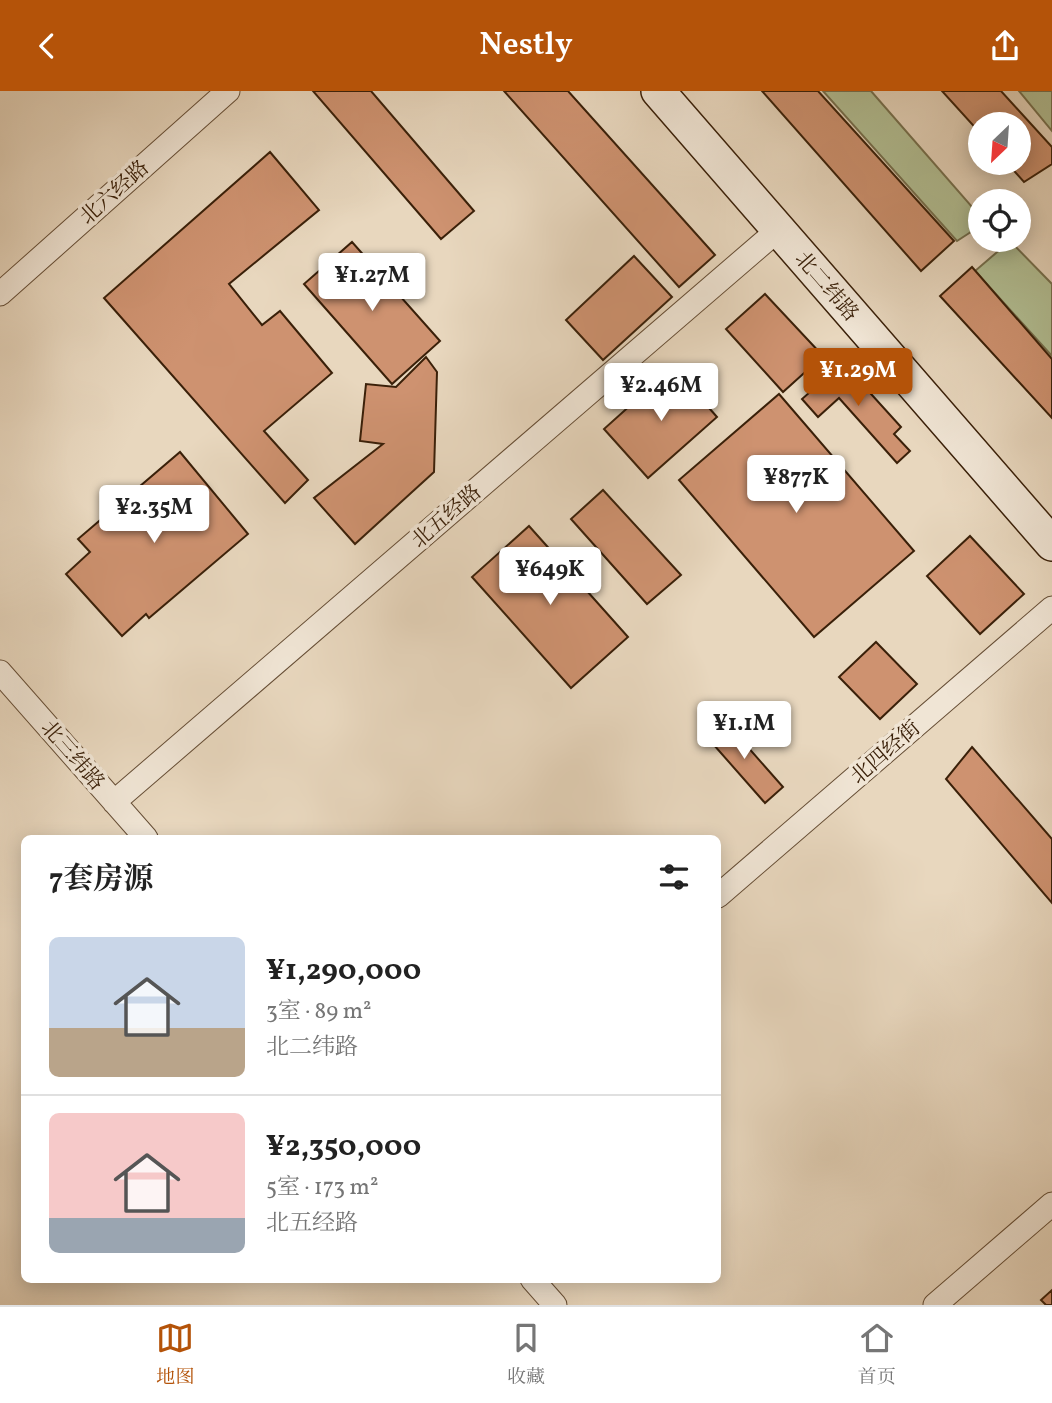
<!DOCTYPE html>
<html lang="zh">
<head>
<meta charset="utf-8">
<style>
	body { margin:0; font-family:Vollkorn,"Noto Serif SC",serif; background:#f6f6f6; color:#222; height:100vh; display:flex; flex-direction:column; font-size:26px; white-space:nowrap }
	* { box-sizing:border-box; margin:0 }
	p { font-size:23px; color:#767676 }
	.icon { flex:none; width:38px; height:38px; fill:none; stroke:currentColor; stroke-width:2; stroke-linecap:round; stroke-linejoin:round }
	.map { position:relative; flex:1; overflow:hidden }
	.sheet { position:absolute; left:21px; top:744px; width:700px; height:448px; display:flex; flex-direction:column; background:#fff; border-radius:10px; box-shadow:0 4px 18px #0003 }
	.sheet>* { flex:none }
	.needle { width:46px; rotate:205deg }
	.fabs { position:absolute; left:968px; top:21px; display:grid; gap:14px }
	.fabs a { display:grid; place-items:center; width:63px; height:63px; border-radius:50%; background:#fff; box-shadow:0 4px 18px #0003; font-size:35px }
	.price { position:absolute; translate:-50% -60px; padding:0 16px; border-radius:7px; background:#fff; color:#222; font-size:23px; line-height:46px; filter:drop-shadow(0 2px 4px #0008) }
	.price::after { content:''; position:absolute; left:50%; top:42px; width:21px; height:16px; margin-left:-10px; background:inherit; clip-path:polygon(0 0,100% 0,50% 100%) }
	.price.current { background:#b45309; color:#fff }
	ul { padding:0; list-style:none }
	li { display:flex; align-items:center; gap:21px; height:175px; padding:0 28px }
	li+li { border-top:2px solid #e0e0e0 }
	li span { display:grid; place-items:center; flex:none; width:196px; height:140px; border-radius:10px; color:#555 }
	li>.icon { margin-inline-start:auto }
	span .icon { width:84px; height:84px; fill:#fffc; stroke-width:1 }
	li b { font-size:30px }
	h2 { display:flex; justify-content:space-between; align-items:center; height:84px; padding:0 28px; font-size:30px }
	header { display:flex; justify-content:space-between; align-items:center; height:91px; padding:0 28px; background:#b45309; color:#fff; font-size:32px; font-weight:600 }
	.tabs { display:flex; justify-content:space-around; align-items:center; height:98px; border-top:2px solid #e0e0e0; background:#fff; font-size:19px; color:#767676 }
	.tabs a { display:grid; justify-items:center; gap:4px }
	.tabs .current { color:#b45309 }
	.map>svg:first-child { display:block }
</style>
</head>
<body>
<header><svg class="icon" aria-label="back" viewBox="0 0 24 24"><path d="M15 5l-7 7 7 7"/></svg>Nestly<svg class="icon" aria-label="share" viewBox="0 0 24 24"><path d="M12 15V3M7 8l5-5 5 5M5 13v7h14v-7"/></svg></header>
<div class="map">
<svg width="1052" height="1214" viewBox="0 0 1052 1214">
	<rect width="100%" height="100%" fill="#e8d7be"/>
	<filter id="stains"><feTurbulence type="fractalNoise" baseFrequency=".00286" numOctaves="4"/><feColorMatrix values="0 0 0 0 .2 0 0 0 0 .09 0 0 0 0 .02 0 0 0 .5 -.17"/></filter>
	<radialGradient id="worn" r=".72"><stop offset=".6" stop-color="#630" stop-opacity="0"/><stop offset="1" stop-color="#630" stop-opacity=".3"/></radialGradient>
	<path fill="#b2bf94" stroke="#76704e" stroke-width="2" d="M823 0H871L980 125V135L957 150Z
		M1019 0H1052V40Z
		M1010 150 1052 193V265L975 180Z"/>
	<path fill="#ce9270" stroke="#3a2009" stroke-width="2" d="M313 0H371L474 120 441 148Z
		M504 0H568L715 164 679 196Z
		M762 0H818L954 150 921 180Z
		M942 0H1001L1052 56V73L1024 91 1007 72H1018V33H980V42Z
		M270 61 319 119 229 193 262 234 280 220 332 282 264 340 308 389 285 412 104 207Z
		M352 151 440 250 392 293 304 193Z
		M634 165 672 206 603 269 566 229Z
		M972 176 1052 268V327L940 205Z
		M765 203 823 265 783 301 726 238Z
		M426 266 437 281 434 381 355 453 314 407 383 353 360 350 366 293 396 296Z
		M843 272 901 336 894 343 910 360 897 372 839 307 818 326 802 308Z
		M673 276 717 326 648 387 604 338Z
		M779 303 914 460 814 546 679 389Z
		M180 361 248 443 149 527 146 523 122 545 66 483 90 461 78 448Z
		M603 399 681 484 647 513 571 428Z
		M529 435 628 546 571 597 472 486Z
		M970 445 1024 503 980 543 927 485Z
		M876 551 917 593 880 628 839 586Z
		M724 629 783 696 765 712 706 645Z
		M972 656 1052 748V812L946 688Z
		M1052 1199V1214H1046L1041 1209Z"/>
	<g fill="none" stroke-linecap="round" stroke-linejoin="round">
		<g stroke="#664e36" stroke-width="25">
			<path id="street" d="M0 203 228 0
				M0 581 146 747
				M114 711 778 139
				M718 805 1052 517
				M532 1188 555 1214
				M935 1214 1052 1113"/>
		</g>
		<g stroke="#3a2009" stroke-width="36">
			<path id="secondary" d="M658 0 1052 453"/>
		</g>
		<use href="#street" stroke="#f0e5d5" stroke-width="23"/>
		<use href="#secondary" stroke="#f0e5d5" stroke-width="33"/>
	</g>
	<g text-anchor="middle" stroke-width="7" stroke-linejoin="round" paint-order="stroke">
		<g font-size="21" fill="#3a2009" stroke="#f0e5d5">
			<text transform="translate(114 101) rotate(-42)" y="7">北六经路</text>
			<text transform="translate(827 195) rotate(49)" y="7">北二纬路</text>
			<text transform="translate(446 425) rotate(-41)" y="7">北五经路</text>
			<text transform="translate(885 661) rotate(-41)" y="7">北四经街</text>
			<text transform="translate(73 664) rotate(49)" y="7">北三纬路</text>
		</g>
	</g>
	<rect width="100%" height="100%" filter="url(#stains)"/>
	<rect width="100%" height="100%" fill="url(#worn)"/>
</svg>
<div class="fabs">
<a><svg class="needle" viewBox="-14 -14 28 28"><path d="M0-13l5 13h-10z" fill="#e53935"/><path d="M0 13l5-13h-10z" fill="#767676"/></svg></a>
<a><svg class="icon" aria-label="locate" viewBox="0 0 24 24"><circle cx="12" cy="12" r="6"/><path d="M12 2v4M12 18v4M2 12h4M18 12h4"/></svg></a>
</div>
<b class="price" style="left:372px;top:222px">¥1.27M</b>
<b class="price current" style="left:858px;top:317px">¥1.29M</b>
<b class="price" style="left:661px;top:332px">¥2.46M</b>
<b class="price" style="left:796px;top:424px">¥877K</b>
<b class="price" style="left:154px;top:454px">¥2.35M</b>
<b class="price" style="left:550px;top:516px">¥649K</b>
<b class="price" style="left:744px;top:670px">¥1.1M</b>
<section class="sheet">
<h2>7套房源<svg class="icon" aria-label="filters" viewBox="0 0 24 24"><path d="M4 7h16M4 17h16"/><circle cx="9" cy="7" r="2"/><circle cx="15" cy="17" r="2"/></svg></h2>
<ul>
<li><span style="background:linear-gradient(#c9d6e8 65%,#b9a48a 0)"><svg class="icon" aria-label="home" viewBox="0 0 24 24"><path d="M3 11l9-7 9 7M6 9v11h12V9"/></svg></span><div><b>¥1,290,000</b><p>3室 · 89 m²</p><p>北二纬路</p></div></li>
<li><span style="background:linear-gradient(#f6c9c9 75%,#9aa5b1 0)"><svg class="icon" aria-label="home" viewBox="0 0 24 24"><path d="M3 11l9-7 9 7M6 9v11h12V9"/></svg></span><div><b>¥2,350,000</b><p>5室 · 173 m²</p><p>北五经路</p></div></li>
</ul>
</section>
</div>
<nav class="tabs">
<a class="current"><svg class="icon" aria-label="map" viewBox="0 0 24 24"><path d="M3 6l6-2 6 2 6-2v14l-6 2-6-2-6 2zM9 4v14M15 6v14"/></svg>地图</a>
<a><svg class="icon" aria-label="saved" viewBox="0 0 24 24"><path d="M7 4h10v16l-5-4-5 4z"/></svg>收藏</a>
<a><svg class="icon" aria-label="home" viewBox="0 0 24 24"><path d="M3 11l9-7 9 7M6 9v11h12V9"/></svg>首页</a>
</nav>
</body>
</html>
